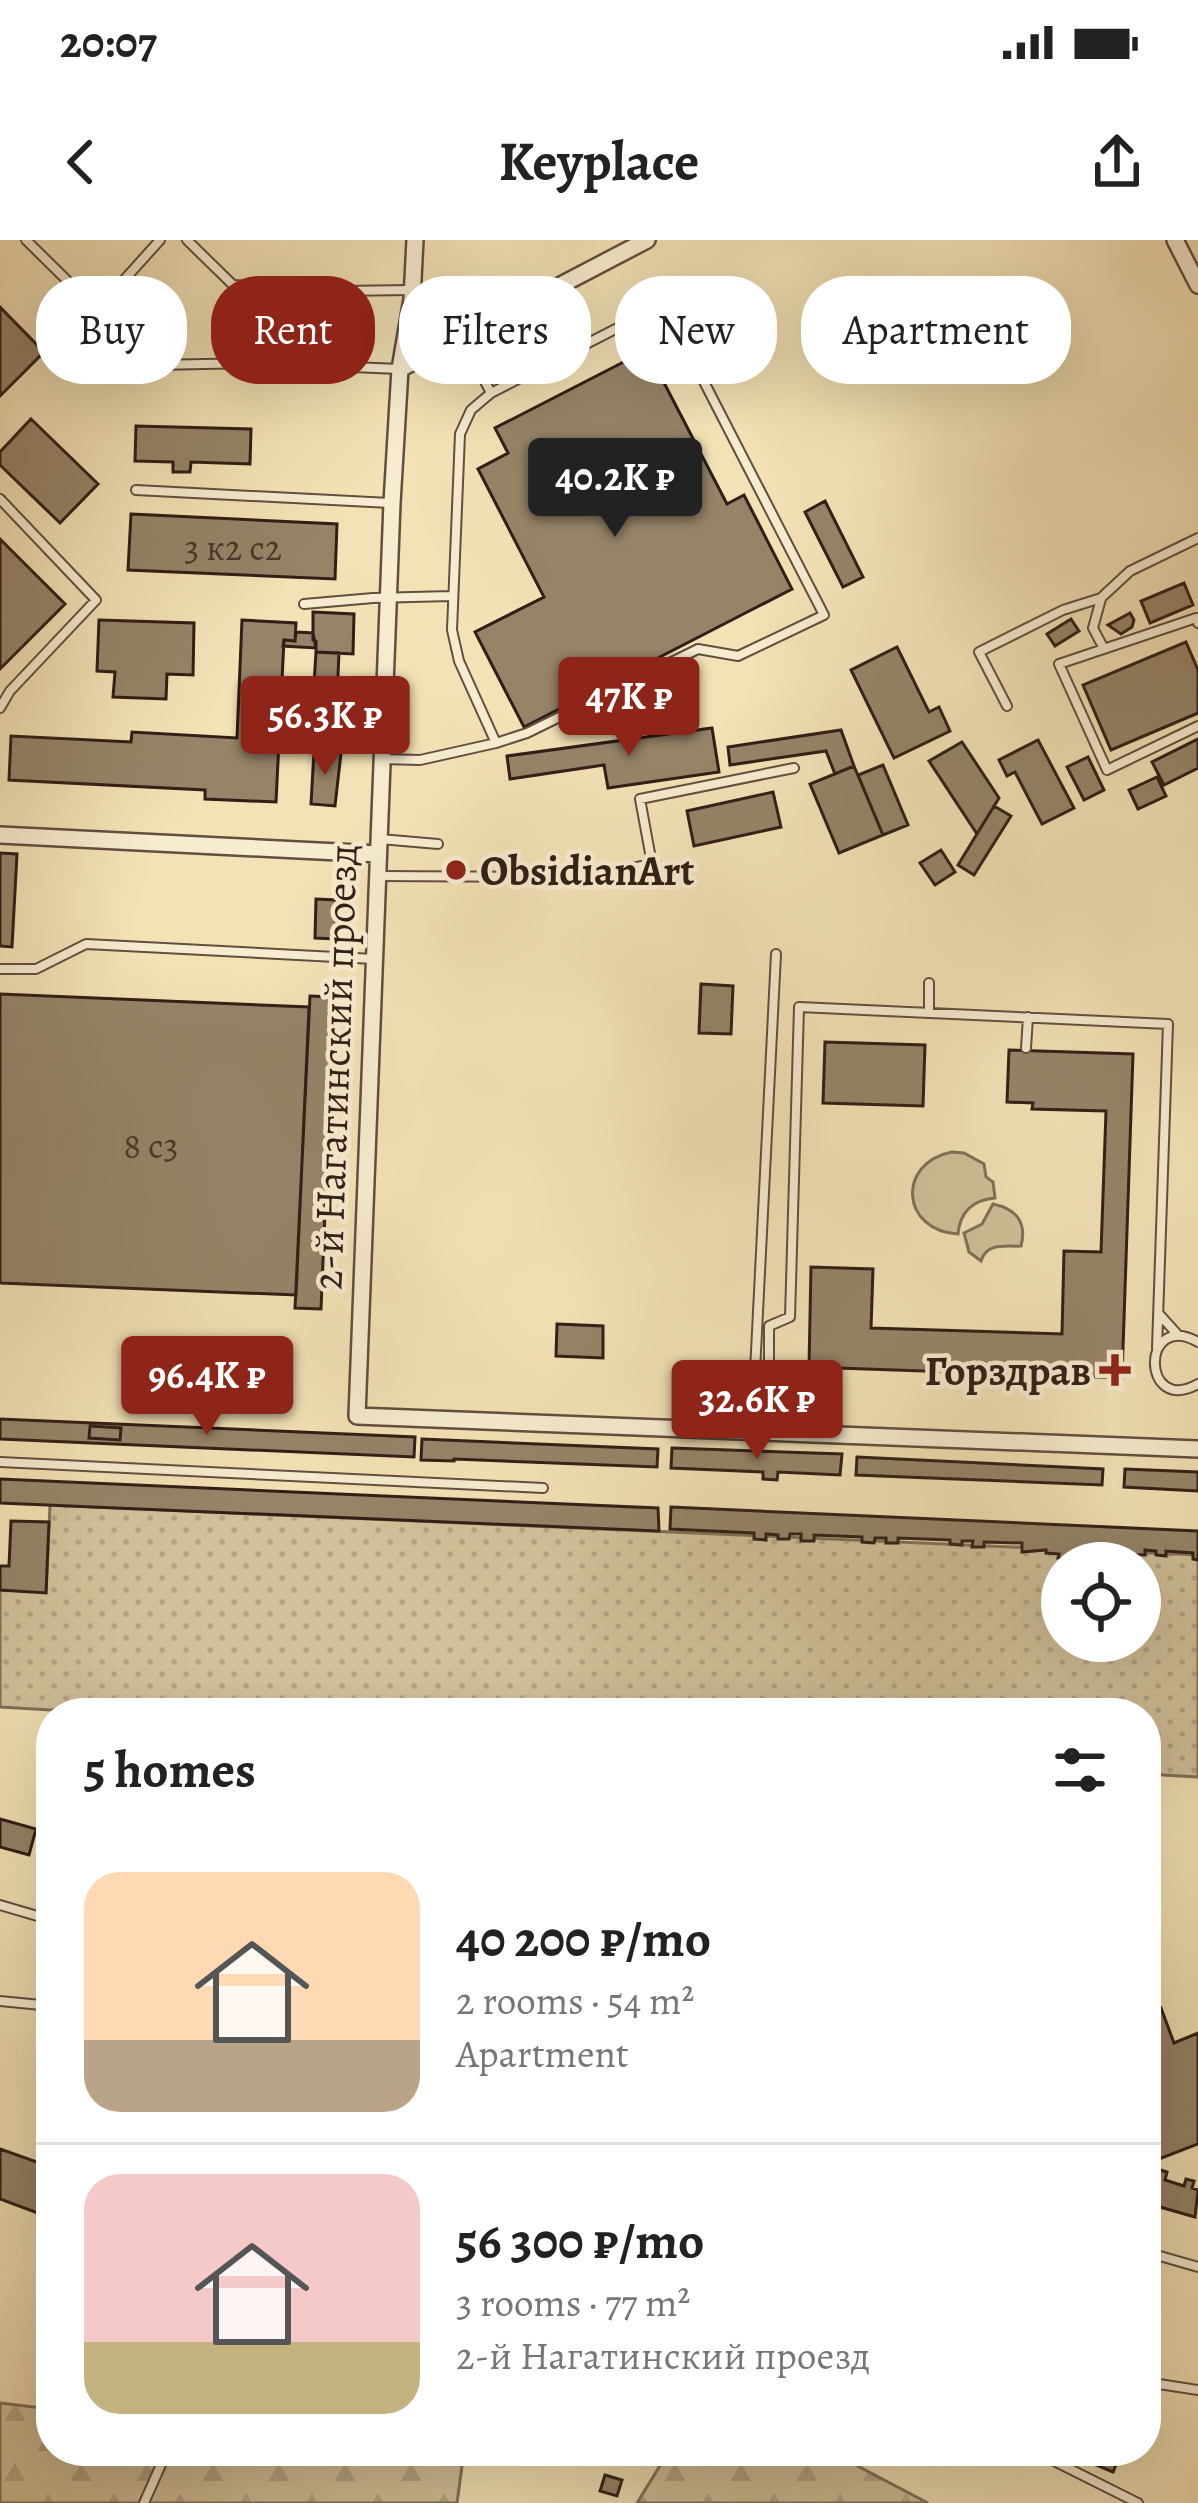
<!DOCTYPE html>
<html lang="en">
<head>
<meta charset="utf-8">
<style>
	body { margin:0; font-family:Alegreya,serif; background:#f6f6f6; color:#222; height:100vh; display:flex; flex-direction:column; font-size:45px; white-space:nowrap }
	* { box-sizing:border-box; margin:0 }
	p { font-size:39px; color:#767676 }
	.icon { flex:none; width:66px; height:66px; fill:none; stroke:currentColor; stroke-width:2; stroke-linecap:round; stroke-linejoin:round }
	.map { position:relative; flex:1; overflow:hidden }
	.panel { position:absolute; left:36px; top:1458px; width:1125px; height:768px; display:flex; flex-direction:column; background:#fff; border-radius:48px; box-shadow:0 12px 48px #0002 }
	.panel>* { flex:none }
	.top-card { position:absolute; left:36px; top:36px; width:1128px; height:108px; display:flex; gap:24px }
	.fabs { position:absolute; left:1041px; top:1302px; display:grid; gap:24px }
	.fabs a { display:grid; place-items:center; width:120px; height:120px; border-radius:50%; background:#fff; box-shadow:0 12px 48px #0002; font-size:60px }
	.price { position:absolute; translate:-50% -102px; padding:0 27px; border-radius:12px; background:#8f2418; color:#fff; font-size:39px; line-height:78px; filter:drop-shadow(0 3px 6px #0008) }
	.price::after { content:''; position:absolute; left:50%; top:72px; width:36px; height:27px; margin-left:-18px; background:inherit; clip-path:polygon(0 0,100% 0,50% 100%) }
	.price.on { background:#222; color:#fff }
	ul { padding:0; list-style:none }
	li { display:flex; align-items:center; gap:36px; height:300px; padding:0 48px }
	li+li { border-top:3px solid #e0e0e0 }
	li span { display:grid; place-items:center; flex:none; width:336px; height:240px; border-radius:36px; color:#555 }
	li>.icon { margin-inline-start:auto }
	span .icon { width:144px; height:144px; fill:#fffc; stroke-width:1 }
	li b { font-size:51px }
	h2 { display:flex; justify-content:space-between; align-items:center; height:144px; padding:0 48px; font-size:51px }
	.chip { padding:0 42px; border-radius:48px; background:#fff; box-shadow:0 12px 48px #0002; font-size:42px; line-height:108px }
	.chip.on { background:#8f2418; color:#fff }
	.status { display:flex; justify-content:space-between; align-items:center; height:84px; padding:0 60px; background:#fff; direction:ltr }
	.status svg { height:33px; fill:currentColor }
	header { display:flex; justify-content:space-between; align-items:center; height:156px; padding:0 48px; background:#fff; font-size:54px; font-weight:700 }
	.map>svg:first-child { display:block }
</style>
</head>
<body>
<div class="status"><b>20:07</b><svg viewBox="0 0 49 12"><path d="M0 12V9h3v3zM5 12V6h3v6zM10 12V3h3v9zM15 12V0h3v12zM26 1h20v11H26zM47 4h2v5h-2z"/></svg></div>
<header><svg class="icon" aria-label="back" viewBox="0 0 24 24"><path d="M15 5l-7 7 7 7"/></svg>Keyplace<svg class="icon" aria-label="share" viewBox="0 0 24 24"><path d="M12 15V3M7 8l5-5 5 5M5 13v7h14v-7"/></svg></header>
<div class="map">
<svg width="1198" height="2263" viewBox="0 0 1198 2263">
	<defs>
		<pattern id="grass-dots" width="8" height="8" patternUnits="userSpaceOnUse" patternTransform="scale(3)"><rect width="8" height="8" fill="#d2c19b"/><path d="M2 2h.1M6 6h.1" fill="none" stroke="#b5a585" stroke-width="1.8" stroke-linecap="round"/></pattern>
		<pattern id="forest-firs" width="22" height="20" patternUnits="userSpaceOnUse" patternTransform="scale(3)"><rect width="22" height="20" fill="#d2c19b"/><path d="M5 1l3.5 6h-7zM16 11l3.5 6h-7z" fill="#b5a585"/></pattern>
	</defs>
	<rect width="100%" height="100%" fill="#f3e2b6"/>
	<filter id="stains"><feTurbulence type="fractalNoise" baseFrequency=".00167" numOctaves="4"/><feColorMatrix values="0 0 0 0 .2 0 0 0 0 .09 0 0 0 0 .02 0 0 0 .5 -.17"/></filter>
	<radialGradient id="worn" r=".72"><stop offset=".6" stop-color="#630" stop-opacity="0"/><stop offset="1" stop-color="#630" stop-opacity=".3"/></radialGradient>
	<path fill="url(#grass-dots)" stroke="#827058" stroke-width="3" fill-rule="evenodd" d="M50 1265 1198 1315V1537L1146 1534V1473H101L0 1467V1350L46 1352ZM1062 1323H1140V1401H1062Z"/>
	<path fill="url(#forest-firs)" stroke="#827058" stroke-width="3" d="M0 2163 51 2169V2211H464L457 2263H0Z
		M669 2211H829L928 2263H637Z"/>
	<path fill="#d2c19b" stroke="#827058" stroke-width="3" d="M952 912 964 913 984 924 986 937 993 942 995 958C973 960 960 972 958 994 901 991 896 923 952 912Z
		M993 964C1017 969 1027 983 1021 1006 1005 1007 987 1002 981 1021L969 1012 964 993 982 984Z"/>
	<path fill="#968469" stroke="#311e16" stroke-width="3" d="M294 54 311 56V63L315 64 314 74 326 75 325 89 313 88 312 99H309L308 106 292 105 290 97 278 96 280 61H293Z
		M0 67 44 112 0 156Z
		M537 83 546 101 490 129 481 110Z
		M647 110 727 264 744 255 792 349 524 487 475 392 544 357 478 229 508 213 495 188Z
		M31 179 98 244 60 283 0 225V212Z
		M136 186 251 189 250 224 191 222 190 232H173V222L135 221Z
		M825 261 863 337 843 347 805 272Z
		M131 274 337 284 335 339 128 330Z
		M0 299 65 364 0 429Z
		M1184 343 1193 365 1150 383 1141 361Z
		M313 372 354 374 353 414 316 412V401L313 400Z
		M1130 373 1134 380 1132 387 1121 394 1108 385Z
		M1071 379 1079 391 1055 406 1047 394Z
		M99 380 194 383 193 435 167 434 166 459 113 457 115 432 97 431Z
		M242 380 296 383 295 401 284 400 276 562 205 559V550L9 540 11 496 131 502 132 492 237 498Z
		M296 392 313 393 316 408 283 406 284 400 295 401Z
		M1186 402 1198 430V473L1111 510 1083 445Z
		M897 407 929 472 939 467 950 491 894 518 851 430Z
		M316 412 339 413 336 478 312 477Z
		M712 488 719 532 608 548 604 525 510 539 507 516Z
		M841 490 854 526 835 534 826 511 730 525 728 507Z
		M1198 499V528L1164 545 1152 522Z
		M1038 500 1074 568 1042 584 1015 532 1007 536 999 520Z
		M962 502 999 558 977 594 929 521Z
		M314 511 341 513 335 566 311 564Z
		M1088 517 1104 550 1084 560 1067 527Z
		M883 525 908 585 883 595 858 535Z
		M854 526 883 595 839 613 810 544Z
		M1157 537 1166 556 1138 569 1129 550Z
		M773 552 781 587 694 606 687 571Z
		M994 566 1011 576 974 635 958 625Z
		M941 610 955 632 935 645 920 623Z
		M0 613 17 614 12 707 0 706Z
		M316 659 336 660 335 699 315 698Z
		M701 744 733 746 731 794 699 793Z
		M0 754 309 767 296 1055 0 1043Z
		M310 756 334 757 321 1069 295 1068Z
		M825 802 925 805 923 866 823 863Z
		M1009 810 1133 814 1122 1138 809 1127 811 1027 873 1029 871 1088 1062 1094 1064 1011 1101 1012 1106 871 1032 869 1033 863 1007 862Z
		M557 1084 603 1086V1118L556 1116Z
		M0 1179 415 1197 414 1217 0 1199Z
		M90 1186 121 1188 120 1200 89 1198Z
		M422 1199 658 1209 657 1227 454 1219V1221L421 1220Z
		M672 1208 842 1214 840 1235 778 1232 777 1240 763 1239V1232L671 1228Z
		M857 1217 1103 1229 1102 1245 856 1235Z
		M1125 1229 1198 1232V1251L1124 1247Z
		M0 1239 658 1268 659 1291 0 1263Z
		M671 1267 1198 1291V1320L1193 1319V1313L1166 1311V1316L1156 1315V1311L1145 1310V1315L1118 1314V1309L1095 1308V1319L1058 1318 1059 1314 1046 1313V1310L1022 1312V1303L984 1302V1307H972L973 1301H962V1305L950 1304V1300L898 1298V1303H886V1298H875L874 1303 862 1302V1297L814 1295V1301H801V1294H790L789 1299H778V1295L766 1294V1300L754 1299V1293L670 1289Z
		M11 1281 49 1282 46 1353 0 1350V1326H9Z
		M0 1579 36 1589 29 1615 0 1607Z
		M1161 1768 1174 1803 1198 1793V1904L1146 1924V1774Z
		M0 1909 51 1927V1978L0 1959Z
		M1151 1927 1167 1932 1165 1940 1184 1946 1186 1939 1194 1941 1192 1948 1198 1950 1195 1977 1146 1963V1936L1148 1937Z
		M1063 2211H1122L1113 2232Z
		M605 2235 622 2240 617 2256 600 2251Z"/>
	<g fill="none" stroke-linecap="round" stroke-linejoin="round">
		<g stroke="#624f3e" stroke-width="12">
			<path id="service" d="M26 0 153 125 259 123 399 129
				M187 0 233 45 338 51 411 50
				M233 45 259 123
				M664 64 824 375 738 416 698 409 527 493 496 503 459 421 452 390 460 194 471 170 491 153Z
				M97 70 160 0
				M511 74 540 126
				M494 82 523 136
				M462 98 491 153
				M136 250 390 263
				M0 259 96 360 10 451 0 468
				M1101 359 1093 388 1104 409
				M304 364 373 358 451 356
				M1198 383 1196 378 1059 424 1107 530 1198 486
				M1007 466 979 412 1063 370 1101 358 1130 331 1198 298
				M382 519 420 520 496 503
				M380 599 438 604
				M379 636 587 637 652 624 640 559 794 528
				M0 729H36L86 704 374 719
				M929 773V743
				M1026 808 1028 777
				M1159 1074 1178 1095
				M1198 1102C1140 1070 1141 1176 1198 1144
				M769 1190V1086L790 1077 799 767 1168 784 1157 1108
				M752 1191 776 714
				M0 1222 543 1248
				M0 1665 51 1680
				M0 1761 51 1766
				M1146 2012 1198 2027
				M1146 2142 1198 2150
				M1034 2211 1138 2263
				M144 2263 167 2211"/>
		</g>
		<g stroke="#624f3e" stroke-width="20">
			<path id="minor" d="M415 0 412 59 400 129 392 263 357 1176 1198 1209
				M1175 0 1198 45
				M412 59C431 86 451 83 481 87
				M400 129 647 0
				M0 595 378 614"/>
		</g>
		<use href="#service" stroke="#f7ecd0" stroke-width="8"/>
		<use href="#minor" stroke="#f7ecd0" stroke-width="15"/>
	</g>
	<g fill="#8f2418" stroke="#f7ecd0" stroke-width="4.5">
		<circle cx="456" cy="630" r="12"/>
		<path d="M1109 1112h12v12h12v12h-12v12h-12v-12h-12v-12h12z"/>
	</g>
	<g text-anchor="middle" stroke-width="9" stroke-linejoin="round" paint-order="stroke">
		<g font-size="36" fill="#4a382b">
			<text x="233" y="320">3 к2 с2</text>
			<text x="151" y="918">8 с3</text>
		</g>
		<g font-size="42" font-weight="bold" fill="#311e16" stroke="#f7ecd0" text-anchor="start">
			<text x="480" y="645">ObsidianArt</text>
			<text x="1091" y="1145" text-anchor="end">Горздрав</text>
		</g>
		<g font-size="42" fill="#311e16" stroke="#f7ecd0">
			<text transform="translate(334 827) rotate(-88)" y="15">2-й Нагатинский проезд</text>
		</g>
	</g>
	<rect width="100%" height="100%" filter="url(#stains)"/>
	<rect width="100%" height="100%" fill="url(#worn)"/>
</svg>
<div class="fabs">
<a><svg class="icon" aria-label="locate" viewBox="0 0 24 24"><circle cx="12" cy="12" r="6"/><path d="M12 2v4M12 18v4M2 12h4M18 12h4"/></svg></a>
</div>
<b class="price on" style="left:615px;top:300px">40.2K ₽</b>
<b class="price" style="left:629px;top:519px">47K ₽</b>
<b class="price" style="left:325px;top:538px">56.3K ₽</b>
<b class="price" style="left:207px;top:1198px">96.4K ₽</b>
<b class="price" style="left:757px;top:1222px">32.6K ₽</b>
<div class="top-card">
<a class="chip">Buy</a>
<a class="chip on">Rent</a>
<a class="chip">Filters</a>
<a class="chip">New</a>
<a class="chip">Apartment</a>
</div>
<section class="panel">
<h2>5 homes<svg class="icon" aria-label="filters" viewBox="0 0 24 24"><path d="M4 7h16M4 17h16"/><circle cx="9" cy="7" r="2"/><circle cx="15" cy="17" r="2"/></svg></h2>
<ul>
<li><span style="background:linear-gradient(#ffd9b3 70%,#b9a48a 0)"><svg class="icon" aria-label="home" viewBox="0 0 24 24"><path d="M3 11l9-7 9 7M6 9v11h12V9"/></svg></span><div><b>40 200 ₽/mo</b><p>2 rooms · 54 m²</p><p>Apartment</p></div></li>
<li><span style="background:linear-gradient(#f6c9c9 70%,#c2b280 0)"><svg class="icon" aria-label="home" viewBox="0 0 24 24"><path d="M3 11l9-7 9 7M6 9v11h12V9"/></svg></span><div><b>56 300 ₽/mo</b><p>3 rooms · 77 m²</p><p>2-й Нагатинский проезд</p></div></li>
</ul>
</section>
</div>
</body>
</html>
